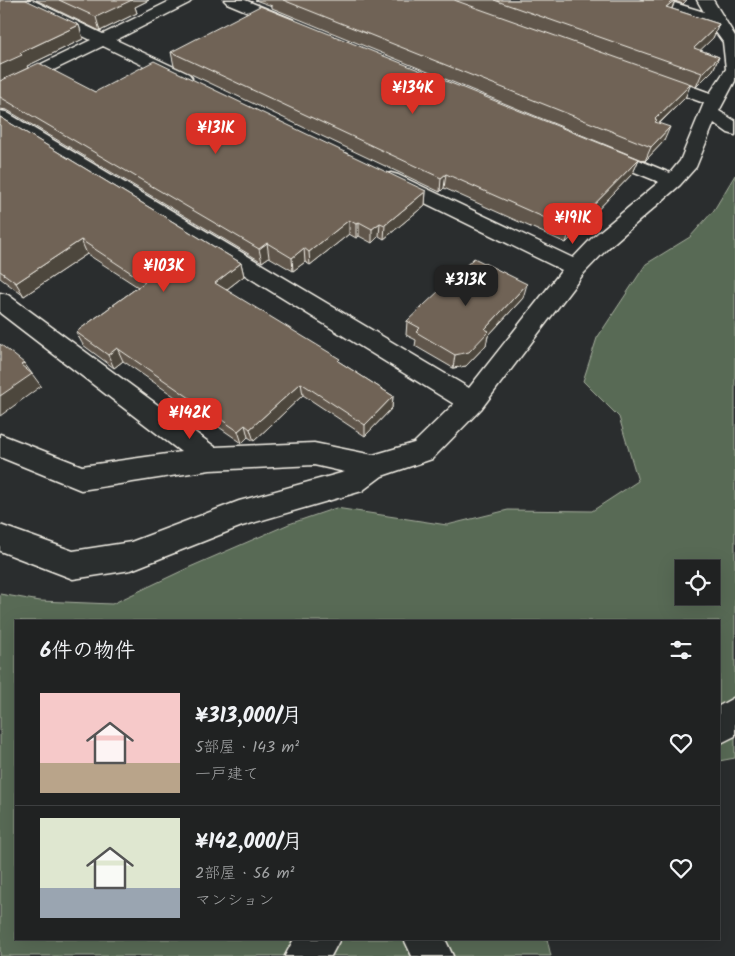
<!DOCTYPE html>
<html lang="ja">
<head>
<meta charset="utf-8">
<style>
	body { margin:0; font-family:Kalam,"Klee One",sans-serif; background:#282a2a; color:#f1f3f6; height:100vh; display:flex; flex-direction:column; font-size:19px; white-space:nowrap }
	* { box-sizing:border-box; margin:0 }
	p { font-size:16px; color:#a2a4a5 }
	.icon { flex:none; width:28px; height:28px; fill:none; stroke:currentColor; stroke-width:2; stroke-linecap:round; stroke-linejoin:round }
	.map { position:relative; flex:1; overflow:hidden }
	.sheet { position:absolute; left:15px; top:620px; width:705px; height:320px; display:flex; flex-direction:column; background:#202222; border-radius:0px; box-shadow:0 5px 20px #0002,0 0 0 1px #3d3f40 }
	.sheet>* { flex:none }
	.tools { position:absolute; left:675px; top:560px; display:grid; gap:10px }
	.tools a { display:grid; place-items:center; width:45px; height:45px; border-radius:0px; background:#202222; box-shadow:0 5px 20px #0002,0 0 0 1px #3d3f40; font-size:25px }
	.price { position:absolute; translate:-50% -42px; padding:0 11px; border-radius:10px; background:#d93025; color:#fff; font-size:16px; line-height:32px; filter:drop-shadow(0 1px 2px #0008) }
	.price::after { content:''; position:absolute; left:50%; top:30px; width:15px; height:11px; margin-left:-8px; background:inherit; clip-path:polygon(0 0,100% 0,50% 100%) }
	.price.current { background:#222; color:#fff }
	ul { padding:0; list-style:none }
	li { display:flex; align-items:center; gap:15px; height:125px; padding:0 25px }
	li+li { border-top:1px solid #3d3f40 }
	li span { display:grid; place-items:center; flex:none; width:140px; height:100px; border-radius:0px; color:#555 }
	li>.icon { margin-inline-start:auto }
	span .icon { width:60px; height:60px; fill:#fffc; stroke-width:1 }
	li b { font-size:21px }
	h2 { display:flex; justify-content:space-between; align-items:center; height:60px; padding:0 25px; font-size:21px }
	.map>svg:first-child { display:block }
</style>
</head>
<body>
<div class="map">
<svg width="735" height="956" viewBox="0 0 735 956">
	<rect width="100%" height="100%" fill="#2a2d2e"/>
	<filter id="ink" filterUnits="userSpaceOnUse"><feTurbulence type="fractalNoise" baseFrequency=".02" numOctaves="2"/><feDisplacementMap in="SourceGraphic" scale="10" xChannelSelector="R" yChannelSelector="G"/><feConvolveMatrix kernelMatrix="1 2 1 2 8 2 1 2 1" color-interpolation-filters="sRGB"/></filter>
	<g filter="url(#ink)">
		<path fill="#586a54" stroke="#a6ae9e" fill-rule="evenodd" d="M735 175V758L719 761V621H16V939H547L551 956H0V594L40 601 112 604 190 567 289 524 336 508 447 525 508 510 592 511 638 481 619 417 583 381 597 338 646 264 690 237 714 210ZM684 569H711V596H684Z"/>
		<g fill="none" stroke-linecap="round" stroke-linejoin="round">
			<g stroke="#f4f1e8" stroke-width="3">
				<path id="minor" d="M12 0H32L103 34 172 0H192L189 3 116 40 189 74 192 78 189 82 183 83 177 82 103 46 0 96V84L91 40 15 3Z
					M224 0H245L294 20 296 23 294 26H282L227 3Z
					M641 0H665L704 12 697 0H713L735 36V81L719 111 735 121V135L728 133 714 123 696 167 680 185 608 248 584 273 481 409 432 459 382 476 362 491 242 526 131 570 73 579 0 551V525L73 551 131 542 239 501 345 472 314 465 210 470 81 490 0 457V434L82 466 181 452 0 313V293L8 295 215 447 314 443 373 455 414 443 454 404 0 124V111L6 112 469 388 562 270 384 183 381 179 384 175 391 173 398 175 573 258 592 238 659 182 596 156 593 152 596 148 603 146 610 148 670 173 680 161 704 103 646 82 643 78 646 74 652 73 658 74 710 93 726 69 723 42 710 24 644 3Z
					M735 697V736L719 744V706Z
					M294 939H340L331 956H285Z
					M404 939H445L453 956H412Z"/>
			</g>
			<use href="#minor" fill="#2a2d2e" fill-rule="evenodd"/>
		</g>
		<path fill="#60564b" stroke="#f4f1e8" d="M0 0 79 25 83 39 27 66 28 68 95 92 426 191 425 205 384 239 379 236 372 243 359 236 356 238 349 234 310 265 305 262 293 271 269 257 262 262 7 110 0 109Z
			M36 0H149L135 7 137 13 100 31Z
			M255 0H687L683 4 675 1 672 9 719 24 713 38 700 50 719 57 713 70 696 87 690 85 685 98 659 124 664 141 645 161 272 8V6Z
			M171 52 639 159 633 173 566 243 444 188 440 192 174 66Z
			M0 117 241 263 244 276 226 290 393 396 392 408 365 436 303 395 254 441 248 437 242 443 123 361 114 368 83 345 76 332 138 287 87 254 24 296 0 278Z
			M523 298 488 336 486 345 466 366 453 368 415 346 416 340 406 335 407 321Z"/>
		<path fill="#4e463d" stroke="#f4f1e8" d="M127 0H149L135 7 137 13 100 31 96 17Z
			M675 0 670 13 666 7Z
			M719 24 713 38 688 62 694 48Z
			M79 25 83 39 27 66 28 68 0 82V65L20 53Z
			M719 57 713 70 696 87 702 73Z
			M691 84 685 98 653 129 655 119Z
			M670 127 664 141 645 161 651 147Z
			M639 159 633 173 566 243 570 229Z
			M446 174 444 188 440 192 441 178Z
			M426 191 425 205 384 239 385 225Z
			M349 220V234L310 265 309 252Z
			M359 222V236L356 238V224Z
			M380 223 379 236 372 243V229Z
			M81 240 87 254 24 296 16 283Z
			M267 243 269 257 262 262 259 249Z
			M304 248 305 262 293 271 292 258Z
			M241 263 244 276 218 296 215 283Z
			M527 284 523 298 488 336 486 345 466 366 453 368 455 355 485 329Z
			M117 348 123 361 114 368 108 355Z
			M24 363 41 386 0 416V396L21 365Z
			M301 383 303 395 254 441 250 429Z
			M393 396 392 408 365 436V425Z
			M245 425 248 437 242 443 238 431Z"/>
		<path fill="#706457" stroke="#f4f1e8" d="M0 0H26L79 25 20 53 22 55 0 65Z
			M59 0H132L96 17Z
			M283 0H454L691 84 655 119 657 120 655 122 670 127 651 147Z
			M494 0H675L666 7 719 24 694 48 719 57 702 73Z
			M260 6 639 159 570 229 446 174 441 178 171 52Z
			M154 61 426 191 385 225 380 223 372 229 359 222 356 224 349 220 309 252 304 248 292 258 267 243 259 249 0 97V81L39 63 95 92Z
			M0 117 241 263 215 283 340 359 338 361 393 396 365 425 301 383 250 429 245 425 238 431 117 348 108 355 76 332 145 282 81 240 16 283 0 271Z
			M474 258 527 284 485 329 489 331 469 352 455 355 416 332 420 328 407 321Z
			M0 344 24 363 21 365 32 374 0 396Z"/>
	</g>
</svg>
<div class="tools">
<a><svg class="icon" aria-label="locate" viewBox="0 0 24 24"><circle cx="12" cy="12" r="6"/><path d="M12 2v4M12 18v4M2 12h4M18 12h4"/></svg></a>
</div>
<b class="price" style="left:413px;top:115px">¥134K</b>
<b class="price" style="left:216px;top:155px">¥131K</b>
<b class="price" style="left:573px;top:245px">¥191K</b>
<b class="price" style="left:164px;top:293px">¥103K</b>
<b class="price current" style="left:466px;top:307px">¥313K</b>
<b class="price" style="left:190px;top:440px">¥142K</b>
<section class="sheet">
<h2>6件の物件<svg class="icon" aria-label="filters" viewBox="0 0 24 24"><path d="M4 7h16M4 17h16"/><circle cx="9" cy="7" r="2"/><circle cx="15" cy="17" r="2"/></svg></h2>
<ul>
<li><span style="background:linear-gradient(#f6c9c9 70%,#b9a48a 0)"><svg class="icon" aria-label="home" viewBox="0 0 24 24"><path d="M3 11l9-7 9 7M6 9v11h12V9"/></svg></span><div><b>¥313,000/月</b><p>5部屋 · 143 m²</p><p>一戸建て</p></div><svg class="icon" aria-label="heart" viewBox="0 0 24 24"><path d="M12 20l-8-8c-3-5 5-10 8-4 3-6 11-1 8 4z"/></svg></li>
<li><span style="background:linear-gradient(#dfe7d0 70%,#9aa5b1 0)"><svg class="icon" aria-label="home" viewBox="0 0 24 24"><path d="M3 11l9-7 9 7M6 9v11h12V9"/></svg></span><div><b>¥142,000/月</b><p>2部屋 · 56 m²</p><p>マンション</p></div><svg class="icon" aria-label="heart" viewBox="0 0 24 24"><path d="M12 20l-8-8c-3-5 5-10 8-4 3-6 11-1 8 4z"/></svg></li>
</ul>
</section>
</div>
</body>
</html>
